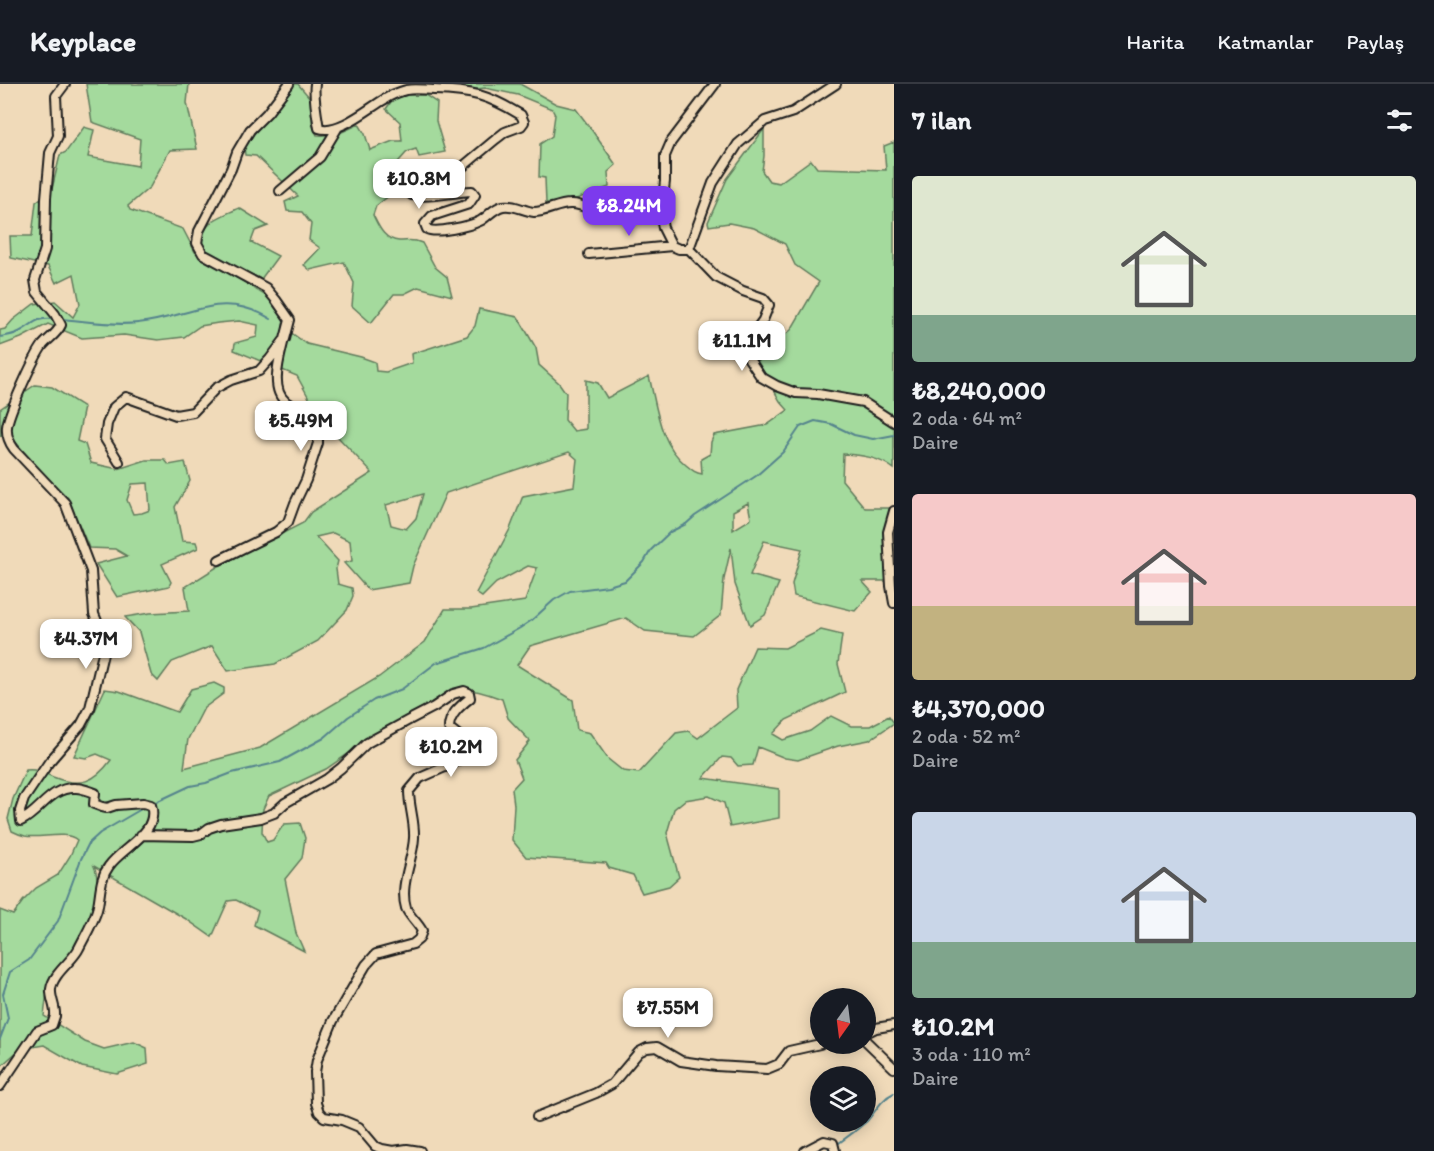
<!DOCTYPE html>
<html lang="tr">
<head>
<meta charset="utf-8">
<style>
	body { margin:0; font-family:Itim,sans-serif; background:#20242c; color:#f1f3f6; height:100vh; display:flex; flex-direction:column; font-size:22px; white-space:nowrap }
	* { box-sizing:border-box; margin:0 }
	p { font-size:20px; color:#9ea1a6 }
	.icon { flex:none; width:33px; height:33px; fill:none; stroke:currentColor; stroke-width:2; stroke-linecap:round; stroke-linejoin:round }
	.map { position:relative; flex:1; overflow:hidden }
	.side { display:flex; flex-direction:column; background:#171b24; width:540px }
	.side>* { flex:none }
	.needle { width:39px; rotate:194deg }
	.tools { position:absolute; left:810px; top:904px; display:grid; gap:12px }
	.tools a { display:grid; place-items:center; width:66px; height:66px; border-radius:50%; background:#171b24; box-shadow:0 3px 15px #0003; font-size:30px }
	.price { position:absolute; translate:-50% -51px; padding:0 14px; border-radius:12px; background:#fff; color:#222; font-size:20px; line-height:39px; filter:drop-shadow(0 2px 3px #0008) }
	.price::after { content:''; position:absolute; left:50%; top:36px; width:18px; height:14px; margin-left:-9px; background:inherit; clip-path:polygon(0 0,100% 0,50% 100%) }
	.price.on { background:#7c3aed; color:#fff }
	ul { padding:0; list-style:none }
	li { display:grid; align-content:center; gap:12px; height:318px; padding:0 18px }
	li span { display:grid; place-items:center; height:186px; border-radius:6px; color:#555 }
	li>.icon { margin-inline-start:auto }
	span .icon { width:108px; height:108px; fill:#fffc; stroke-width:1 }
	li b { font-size:26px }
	h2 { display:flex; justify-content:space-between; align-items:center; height:72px; padding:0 18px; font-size:26px }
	header { display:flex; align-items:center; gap:36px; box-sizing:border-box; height:84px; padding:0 30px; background:#171b24; border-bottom:2px solid #363941 }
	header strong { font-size:28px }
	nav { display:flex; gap:33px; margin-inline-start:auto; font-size:21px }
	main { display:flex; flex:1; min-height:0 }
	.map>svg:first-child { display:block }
</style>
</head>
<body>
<header>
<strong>Keyplace</strong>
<nav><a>Harita</a><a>Katmanlar</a><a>Paylaş</a></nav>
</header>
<main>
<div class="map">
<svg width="894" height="1067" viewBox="0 0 894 1067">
	<rect width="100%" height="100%" fill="#f0dab9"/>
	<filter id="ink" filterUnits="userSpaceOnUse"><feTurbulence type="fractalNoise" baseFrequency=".0167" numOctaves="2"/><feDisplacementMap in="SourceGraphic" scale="12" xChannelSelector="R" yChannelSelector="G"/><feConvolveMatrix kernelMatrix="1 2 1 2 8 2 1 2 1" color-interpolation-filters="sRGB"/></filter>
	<g filter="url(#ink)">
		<path fill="#a4da9d" stroke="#607b5c" stroke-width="1.5" fill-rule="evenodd" d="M86 0H189L187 19 197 65 170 66 150 103 128 122 130 126 183 145 195 168 268 213 284 233 283 243 307 260 361 273 375 278 376 287 386 288 412 279 411 270 467 252 475 242 479 225 518 233 536 264 539 281 559 299 566 309 565 336 574 347 586 345V296L598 299 607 314 649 292C657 324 659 359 686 381 692 386 695 389 702 390L701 375 710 370 711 358 714 351 767 341 788 326 780 317 757 276 756 262 769 263 791 246 819 198 795 181 785 160 754 144 729 139 709 142 708 138 727 95 764 45V72L762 87 769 97 779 99 811 76 817 84 886 86 884 62 894 58V385C879 373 861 371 843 370L842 396 865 424H890L883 451 885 460 894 461V497H862L872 508 855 527 794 512 792 500 802 465 764 457 750 491 779 499 765 531 750 541 735 500 731 464 724 495 721 531 694 552 645 547 626 534 530 562 517 581 573 616 577 646 590 649 608 675 623 687 639 689 676 649 688 647 698 654 737 624 736 606 755 563 785 564 821 546 842 551 838 580 845 608 786 636 773 650 783 656 810 647 831 632 851 642H870L889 632 894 639 869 656 838 662 798 676 785 674 758 663 753 681 738 682 731 674 722 673 703 694 779 705V734L730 743 724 719 709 712 685 716 674 725 667 749 679 793 669 802 642 809 633 791 609 784 606 779 526 773 512 756 514 721 512 705 522 694 515 676 530 657 508 634 502 615C487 609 471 604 455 605L381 647 326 685 269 712 263 725 262 748 267 758 273 756 284 740 300 739 305 754 302 774 285 795 296 849 304 867 254 841 258 827 236 816 228 817 212 853 186 835 94 782C104 804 86 851 71 870 65 877 57 882 53 891 46 904 46 918 44 932L85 958 104 965 134 958 147 964 148 980 117 990 82 983 44 961 20 965 0 983V826L13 831 23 817 36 804 58 791 70 772 77 756C66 746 40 755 25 752 21 751 16 749 12 747L8 735 13 715 26 686C38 685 42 688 53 693 80 704 95 698 111 676L97 670 86 674 74 672 105 605 119 607 177 628 191 605 214 599 224 604V609L204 624 188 655 184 684 260 664 379 593 425 558 445 525H471L525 517 537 484 528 482 496 499 482 513 476 509 510 445 523 412 574 402 577 375 569 368 446 409 413 482 409 499 368 506 344 479 352 477 350 457 333 449 316 453 338 477 336 485 338 500 352 504 353 512 347 526 318 557 275 580 228 587 212 562 172 578 158 597 151 590 139 548 125 533 150 529 189 527 185 503 217 483 303 439 311 428 372 389 338 353 327 347 297 292 234 266 235 259 257 253 258 241 239 237 218 239 200 242 184 253 158 256 124 251 82 254 48 240 21 254 0 262V246L5 245 13 236 34 220 55 217 73 233 80 220 74 190 56 199 48 182 11 174 10 152H32L36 118 52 105 60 71 66 68 84 43 94 46 88 73 138 82 140 55 92 38ZM423 410 416 434 406 445 391 441 386 421ZM748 419 751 435 733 446V427Z
			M295 0H298L310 14 313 24 312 40 317 51C335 52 343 48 359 40L365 50 370 66 393 57H402L400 38 386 25 393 15 407 11H425L437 19 436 37 445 68 419 73 416 65 407 68 384 94 386 102 398 100 399 104 376 122 373 131C379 143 384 156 399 157 408 157 413 155 422 159L435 183 447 193 452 212 418 203 404 210H394L371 239 352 222 354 199 344 178 310 186 304 181 320 164 309 156 311 140 302 128 287 127 285 118 298 112 256 72 245 71 244 62Z
			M439 0H520L556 20 576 25 591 45 616 81 608 88 609 103 571 117 546 119 545 94 539 93 540 60 552 52 555 31 552 25 518 11 485 4 477 5Z
			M239 124 268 142 255 147 251 158 278 172 261 195C250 189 213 174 206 166 198 156 204 144 213 137 220 132 231 128 239 124Z
			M35 301 52 303 84 323 77 357 85 360 91 379 118 385 146 376H165L169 381 185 378 190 397 175 423 182 457 196 458 198 464 162 480 171 498 169 502 117 513 96 480 127 472 115 465 89 464 68 414 44 391 13 355 0 352V325ZM148 399 150 426 142 429 133 430 127 416 132 400Z"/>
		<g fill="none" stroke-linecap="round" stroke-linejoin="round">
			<path stroke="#55848d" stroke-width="2" d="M60 235C86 237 113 242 138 239 189 234 220 204 271 235
				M0 253C6 252 13 251 19 248 35 240 34 233 55 235
				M156 718 190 702 206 699 232 689 280 678 324 654 348 633 374 616 402 605 436 579 484 564 520 544 532 536 554 516 570 507 608 502 625 497 644 478 651 466 670 448 686 440 695 432 756 392 783 368 800 343 815 337 831 340 854 351 873 355 894 351
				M0 955 8 934 3 910 10 888 29 876 58 837 81 775 89 759 100 749 143 724
				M839 1059C849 1052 858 1045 867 1037 876 1027 881 1015 894 1009
				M827 1067 829 1065"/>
			<g stroke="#1c1c1c" stroke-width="12">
				<path id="minor" d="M315 0C313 12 317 32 319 44 338 51 369 24 385 15 391 11 399 8 406 6 415 4 425 6 434 6 473 7 488 11 521 31L524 38 521 42 505 48 496 55 460 85 427 103 412 104 408 106 412 111C432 114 451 108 472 107L475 111 469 120 432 132 425 140 427 145C436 150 470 142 480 137 488 133 493 124 503 122 515 120 523 127 534 128 546 128 558 120 570 120 581 119 590 126 600 129 620 134 640 127 659 123L663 115 665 97V72L671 58 715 0
					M280 107 320 73 338 43
					M659 123 663 144 672 162 679 165H689L713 99 738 60 765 37 793 28 836 0
					M689 165 716 193 743 207 763 214 769 221 763 236 750 254 749 275 761 293 777 302 796 309 818 310 863 318 894 338
					M589 170 672 162
					M119 378 105 355 107 340 114 323 126 313 176 331 193 328 216 304 231 296 259 287 270 275 285 255 290 236 276 216 266 204 203 170 197 159 199 147 231 85 237 68 250 46 267 29 289 0
					M894 427 888 448 891 502 894 519
					M219 476 276 448 288 438 295 419 306 396 318 359V341L313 329C305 325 294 324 286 318 270 306 279 276 283 259
					M141 751 193 752 201 750 209 744 221 740 261 734 274 729 285 719 327 695 341 684 367 659 409 636 434 623 453 610 464 607 469 609 470 614C460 622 449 631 449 644L463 655 469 662 467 671 445 683 420 694 409 707C409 723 415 738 414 754 413 776 399 801 406 824 409 832 418 839 422 847L419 855 413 860 376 870 366 881 333 937 317 976 315 988 316 1019 319 1028 324 1033 342 1036 359 1043 375 1062 382 1065 393 1067 407 1065 420 1067
					M866 949 876 944 894 941
					M866 957 894 984
					M0 1002 37 947 52 941C53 938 54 935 55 932 56 923 50 914 51 905 53 889 73 877 79 864 85 852 93 839 97 826 101 811 99 795 109 782 122 763 160 749 151 721L143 719 116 721 107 724 102 723 94 720 95 709C89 707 82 704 76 704 51 702 41 727 21 737L20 727 24 715 49 678 81 641 90 624 105 561 102 549 94 530 91 487 65 419 14 365C9 358 6 352 7 343 8 330 34 273 43 261 49 254 57 250 61 241L55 230 37 208 35 196 45 165 46 114 50 69 58 52 56 12 65 0
					M537 1033 596 1009 612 1000 639 968 647 964 657 963 681 977 716 982 767 985 779 980 789 967 820 960
					M805 1067 824 1057 833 1059 835 1067"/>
			</g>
			<use href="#minor" stroke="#f0dab9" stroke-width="8"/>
		</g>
	</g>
</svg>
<div class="tools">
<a><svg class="needle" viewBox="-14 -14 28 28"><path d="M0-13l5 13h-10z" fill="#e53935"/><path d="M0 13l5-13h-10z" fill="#9ea1a6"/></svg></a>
<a><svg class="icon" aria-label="layers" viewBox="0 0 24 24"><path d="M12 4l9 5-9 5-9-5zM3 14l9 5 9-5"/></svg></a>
</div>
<b class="price" style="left:419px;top:126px">₺10.8M</b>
<b class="price on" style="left:629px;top:153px">₺8.24M</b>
<b class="price" style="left:742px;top:288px">₺11.1M</b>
<b class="price" style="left:301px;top:368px">₺5.49M</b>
<b class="price" style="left:86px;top:586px">₺4.37M</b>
<b class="price" style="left:451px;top:694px">₺10.2M</b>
<b class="price" style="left:668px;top:955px">₺7.55M</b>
</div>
<section class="side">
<h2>7 ilan<svg class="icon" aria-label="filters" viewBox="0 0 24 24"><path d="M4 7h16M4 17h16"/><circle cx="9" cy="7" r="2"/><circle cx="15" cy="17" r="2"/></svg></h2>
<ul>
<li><span style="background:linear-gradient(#dfe7d0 75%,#7fa58c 0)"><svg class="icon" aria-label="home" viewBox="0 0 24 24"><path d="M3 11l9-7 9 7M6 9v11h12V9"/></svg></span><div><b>₺8,240,000</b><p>2 oda · 64 m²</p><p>Daire</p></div></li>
<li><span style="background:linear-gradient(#f6c9c9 60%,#c2b280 0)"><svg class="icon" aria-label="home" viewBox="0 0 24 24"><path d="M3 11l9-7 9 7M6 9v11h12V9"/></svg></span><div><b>₺4,370,000</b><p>2 oda · 52 m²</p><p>Daire</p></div></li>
<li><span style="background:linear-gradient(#c9d6e8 70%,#7fa58c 0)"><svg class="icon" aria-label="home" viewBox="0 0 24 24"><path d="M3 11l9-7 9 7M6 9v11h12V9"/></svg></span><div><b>₺10.2M</b><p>3 oda · 110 m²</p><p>Daire</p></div></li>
</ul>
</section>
</main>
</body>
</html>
